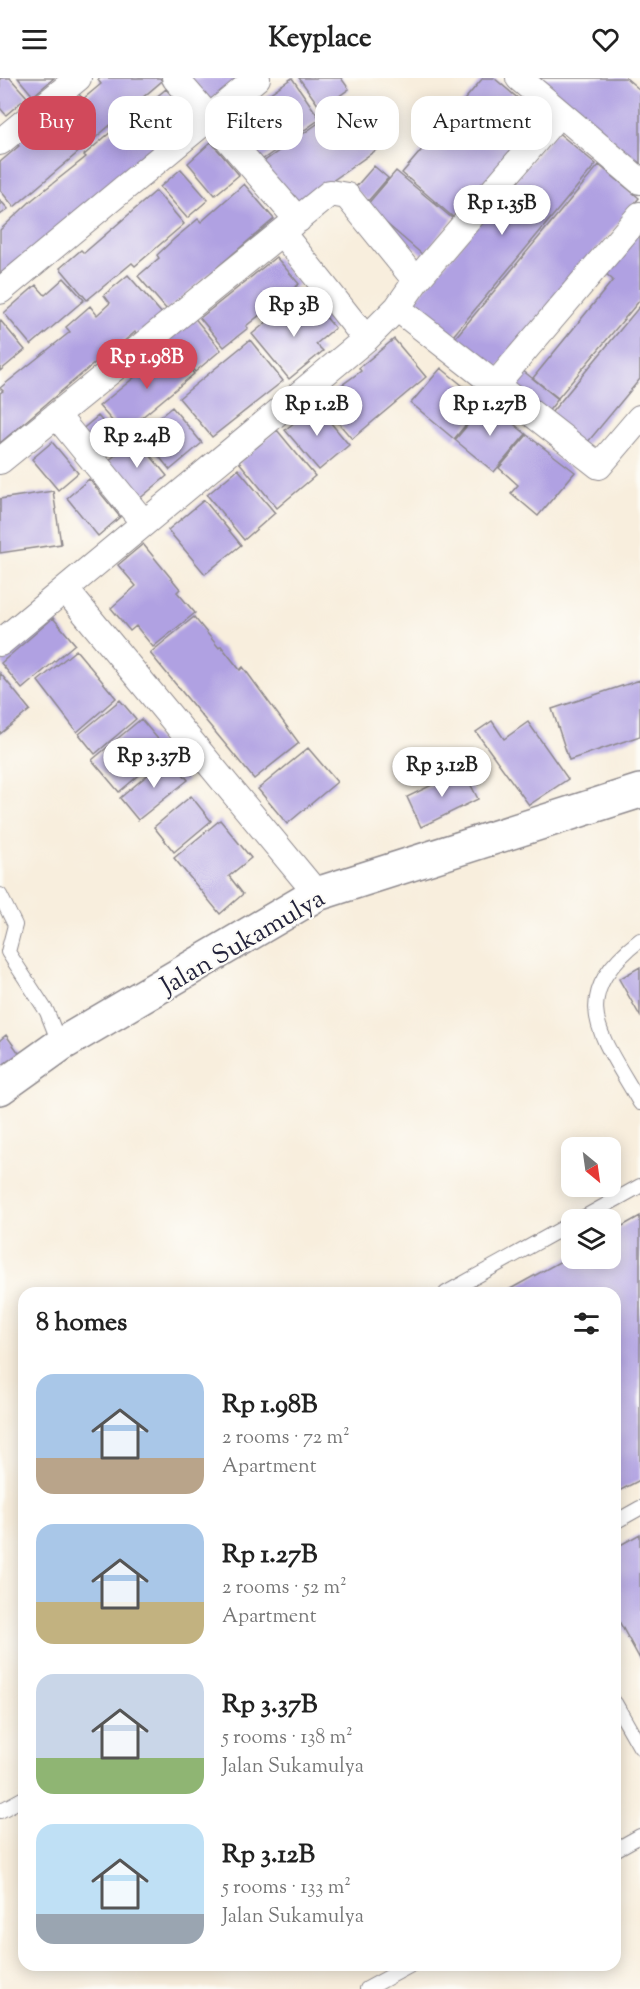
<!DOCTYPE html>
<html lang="en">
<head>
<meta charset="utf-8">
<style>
	body { margin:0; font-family:"Sorts Mill Goudy",serif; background:#f2f2f2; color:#222; height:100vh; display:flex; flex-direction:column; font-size:22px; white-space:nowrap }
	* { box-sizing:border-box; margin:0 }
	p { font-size:20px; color:#767676 }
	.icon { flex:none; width:33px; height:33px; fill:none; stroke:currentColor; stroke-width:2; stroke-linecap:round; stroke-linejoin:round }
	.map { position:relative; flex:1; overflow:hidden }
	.sheet { position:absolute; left:18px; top:1209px; width:603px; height:684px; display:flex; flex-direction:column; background:#fff; border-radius:18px; box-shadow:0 3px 15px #0003 }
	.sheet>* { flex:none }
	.guide { position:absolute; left:18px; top:18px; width:604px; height:54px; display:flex; gap:12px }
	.needle { width:39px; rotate:151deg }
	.buttons { position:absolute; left:561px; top:1059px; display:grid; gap:12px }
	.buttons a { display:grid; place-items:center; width:60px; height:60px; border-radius:12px; background:#fff; box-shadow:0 3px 15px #0003; font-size:30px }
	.price { position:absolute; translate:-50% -51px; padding:0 14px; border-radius:21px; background:#fff; color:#222; font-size:20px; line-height:39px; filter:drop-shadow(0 2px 3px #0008) }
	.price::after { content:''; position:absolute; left:50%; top:36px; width:18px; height:14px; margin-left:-9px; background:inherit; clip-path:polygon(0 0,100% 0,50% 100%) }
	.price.selected { background:#d1495b; color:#fff }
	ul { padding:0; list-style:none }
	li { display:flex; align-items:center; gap:18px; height:150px; padding:0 18px }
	li span { display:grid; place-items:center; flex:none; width:168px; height:120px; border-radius:18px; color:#555 }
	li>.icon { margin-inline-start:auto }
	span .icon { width:72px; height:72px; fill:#fffc; stroke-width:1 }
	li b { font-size:26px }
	h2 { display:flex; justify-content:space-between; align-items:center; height:72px; padding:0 18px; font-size:26px }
	.chip { padding:0 21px; border-radius:18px; background:#fff; box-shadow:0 3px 15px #0003; font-size:21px; line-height:54px }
	.chip.selected { background:#d1495b; color:#fff }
	header { display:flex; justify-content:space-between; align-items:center; height:78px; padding:0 18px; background:#fff; font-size:27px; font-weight:700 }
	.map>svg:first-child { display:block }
</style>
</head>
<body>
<header><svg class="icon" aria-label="menu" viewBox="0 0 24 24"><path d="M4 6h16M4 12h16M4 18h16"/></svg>Keyplace<svg class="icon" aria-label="heart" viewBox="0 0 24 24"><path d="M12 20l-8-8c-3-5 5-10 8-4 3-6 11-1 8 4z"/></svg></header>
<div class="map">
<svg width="640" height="1911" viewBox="0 0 640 1911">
	<rect width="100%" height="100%" fill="#fdfcf7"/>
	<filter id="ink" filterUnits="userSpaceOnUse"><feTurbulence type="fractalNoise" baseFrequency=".0167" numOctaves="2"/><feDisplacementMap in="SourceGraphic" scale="12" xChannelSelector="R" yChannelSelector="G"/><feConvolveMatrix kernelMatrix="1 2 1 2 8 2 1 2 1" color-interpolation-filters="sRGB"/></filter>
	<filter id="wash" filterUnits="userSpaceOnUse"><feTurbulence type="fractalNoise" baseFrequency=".008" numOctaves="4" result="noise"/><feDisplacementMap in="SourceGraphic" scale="24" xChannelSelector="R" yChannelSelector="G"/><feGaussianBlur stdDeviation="1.35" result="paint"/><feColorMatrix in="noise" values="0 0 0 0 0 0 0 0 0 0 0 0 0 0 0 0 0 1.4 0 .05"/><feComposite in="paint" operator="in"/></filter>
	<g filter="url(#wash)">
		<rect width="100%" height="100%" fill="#f8eedd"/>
		<g id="blocks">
			<path fill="#b0a1e2" d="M0 0H10L27 19 6 37 0 30Z
				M18 0H54L33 18Z
				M101 0H160L162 3 14 129 0 112V84L19 68 16 65 78 15 83 21 101 6 98 2Z
				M186 0H241L207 27Z
				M292 0 320 41 259 84 230 43Z
				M299 0H341L349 11 321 31Z
				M483 0H494L540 39 454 140 402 95Z
				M538 0H626L640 12V86Z
				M166 11 193 43 0 202V152L33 121 86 79 84 77 141 28 143 30Z
				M344 27 376 72 291 132 259 87Z
				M556 53 596 86 448 264 408 231Z
				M211 64 239 97 215 117 188 85Z
				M599 87 639 120 490 299 450 266Z
				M374 88 388 100 368 123 354 111Z
				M181 91 208 122 187 140 160 109Z
				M396 93 453 141 423 177 366 128Z
				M244 106 274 141 167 232 138 198 159 180 157 177 174 161 198 141 201 144Z
				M156 113 184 146 135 188 132 185 87 222 60 190 81 172 84 175Z
				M0 122 8 131 0 137Z
				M635 154 640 158V222L558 320 533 300 613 202 603 193Z
				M276 179 299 206 246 248 248 250 224 269 200 240Z
				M128 197 164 238 139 258 135 254 97 286 96 284 0 365V315L3 313 0 310 70 254 66 249 90 228 97 237 110 225 104 217Z
				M64 200 84 222 31 267 4 235 36 207 45 217Z
				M314 225 335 250 316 266 323 273 289 301 252 256 286 228 295 240Z
				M640 228V301L582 371 546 341Z
				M193 238 221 272 195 294 167 259Z
				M0 242 25 272 0 293Z
				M394 261 426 299 352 361 320 323 361 293 359 290Z
				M250 262 283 303 212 359 179 320Z
				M172 269 194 296 123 355 99 328Z
				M441 290 484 325 454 361 411 325Z
				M522 292 558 321 543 340 507 311Z
				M487 324 526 356 494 394 455 362Z
				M316 327 349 367 319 392 285 352Z
				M172 329 202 365 170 392 140 355Z
				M98 338 121 365 103 380 80 353Z
				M277 352 315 398 277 430 239 384Z
				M527 357 575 394 538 438 511 415 518 407 499 390Z
				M136 360 167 398 138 422 107 384Z
				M52 364 78 395 58 412 32 381Z
				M238 391 275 435 244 462 207 417Z
				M89 401 120 439 98 458 67 420Z
				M53 413 61 466 0 475V421Z
				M204 422 241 467 205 496 168 452Z
				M143 466 180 511 177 514 195 535 153 569 136 548 130 553 111 530 136 508 118 487Z
				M194 539 219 570 221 568 240 592 243 589 299 665 254 701 150 575Z
				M53 540 75 566 22 611 1 585Z
				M76 572 116 620 77 654 38 603Z
				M0 595 30 632 0 656Z
				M640 602V658L569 682 552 631Z
				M120 622 136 641 95 676 79 656Z
				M141 641 168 673 119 714 92 682Z
				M492 643 504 661 528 644 568 701 529 727 476 654Z
				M308 670 337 704 287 746 258 711Z
				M169 679 188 702 138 742 120 720Z
				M463 692 478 721 421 749 407 719Z
				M191 718 211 743 174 774 154 749Z
				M220 742 251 780 229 798 243 816 220 836 174 780Z
				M640 889V938L619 901Z
				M6 957 21 978 0 992V962Z
				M640 1138V1402L615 1415V1215H503L572 1177V1180H610V1155Z
				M640 1456V1581L615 1536V1470Z"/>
		</g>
	</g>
	<g filter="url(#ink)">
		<use href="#blocks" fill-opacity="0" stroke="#8d888c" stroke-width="1.5"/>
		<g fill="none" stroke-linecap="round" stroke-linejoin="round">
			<g stroke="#8d888c" stroke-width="16">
				<path id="lane" d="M0 817 15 847 8 874 47 934 60 967
					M640 862C564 921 602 958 640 1025
					M579 1142 640 1108
					M446 1215 572 1145
					M615 1444 640 1430
					M615 1625 640 1669
					M0 1733 24 1720
					M615 1772 640 1758
					M367 1911 411 1887"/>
			</g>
			<g stroke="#8d888c" stroke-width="28">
				<path id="street" d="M175 0 298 142
					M519 0 640 103
					M0 64 78 0
					M282 155 366 261
					M0 213 257 0
					M397 230 599 388 640 340
					M495 307 640 137
					M57 338 144 445
					M0 383 330 115 347 118 416 203
					M65 511 317 816
					M0 565 366 261 397 230 416 203 551 45"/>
			</g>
			<g stroke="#8d888c" stroke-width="36">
				<path id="primary" d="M0 1010 60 967 317 816 640 713"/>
			</g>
			<use href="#lane" stroke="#fff" stroke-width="14"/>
			<use href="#street" stroke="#fff" stroke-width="26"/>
			<use href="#primary" stroke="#fff" stroke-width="33"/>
		</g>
	</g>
	<g text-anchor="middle" stroke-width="4.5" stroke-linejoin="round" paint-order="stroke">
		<g font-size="26" fill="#22223b" stroke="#fdfcf7">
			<text transform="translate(242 863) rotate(-30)" y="9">Jalan Sukamulya</text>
		</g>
	</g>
</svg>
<div class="buttons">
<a><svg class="needle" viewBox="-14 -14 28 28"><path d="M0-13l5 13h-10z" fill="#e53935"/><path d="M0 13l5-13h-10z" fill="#767676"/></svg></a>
<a><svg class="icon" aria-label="layers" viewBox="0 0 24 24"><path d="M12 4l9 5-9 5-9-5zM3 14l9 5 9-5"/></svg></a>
</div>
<b class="price" style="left:502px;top:158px">Rp 1.35B</b>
<b class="price" style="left:294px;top:260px">Rp 3B</b>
<b class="price selected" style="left:147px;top:312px">Rp 1.98B</b>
<b class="price" style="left:317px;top:359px">Rp 1.2B</b>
<b class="price" style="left:490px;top:359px">Rp 1.27B</b>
<b class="price" style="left:137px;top:391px">Rp 2.4B</b>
<b class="price" style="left:154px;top:711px">Rp 3.37B</b>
<b class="price" style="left:442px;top:720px">Rp 3.12B</b>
<div class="guide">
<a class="chip selected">Buy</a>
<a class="chip">Rent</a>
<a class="chip">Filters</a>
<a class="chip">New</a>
<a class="chip">Apartment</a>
</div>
<section class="sheet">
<h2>8 homes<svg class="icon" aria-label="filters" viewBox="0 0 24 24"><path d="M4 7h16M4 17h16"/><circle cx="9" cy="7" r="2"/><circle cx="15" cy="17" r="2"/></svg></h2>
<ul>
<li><span style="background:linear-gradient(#a9c7e8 70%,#b9a48a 0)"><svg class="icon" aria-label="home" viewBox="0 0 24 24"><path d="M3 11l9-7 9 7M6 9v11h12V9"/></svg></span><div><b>Rp 1.98B</b><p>2 rooms · 72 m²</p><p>Apartment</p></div></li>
<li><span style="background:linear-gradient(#a9c7e8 65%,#c2b280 0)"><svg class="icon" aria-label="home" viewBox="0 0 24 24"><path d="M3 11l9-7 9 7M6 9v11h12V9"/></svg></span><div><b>Rp 1.27B</b><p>2 rooms · 52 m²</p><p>Apartment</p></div></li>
<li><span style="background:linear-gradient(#c9d6e8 70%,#8fb573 0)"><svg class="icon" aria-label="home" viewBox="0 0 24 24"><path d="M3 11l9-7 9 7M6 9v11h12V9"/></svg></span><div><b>Rp 3.37B</b><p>5 rooms · 138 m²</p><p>Jalan Sukamulya</p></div></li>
<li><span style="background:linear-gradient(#bfe0f5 75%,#9aa5b1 0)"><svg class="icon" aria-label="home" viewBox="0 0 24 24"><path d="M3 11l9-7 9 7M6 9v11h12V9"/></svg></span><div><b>Rp 3.12B</b><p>5 rooms · 133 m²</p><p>Jalan Sukamulya</p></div></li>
</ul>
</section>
</div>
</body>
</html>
